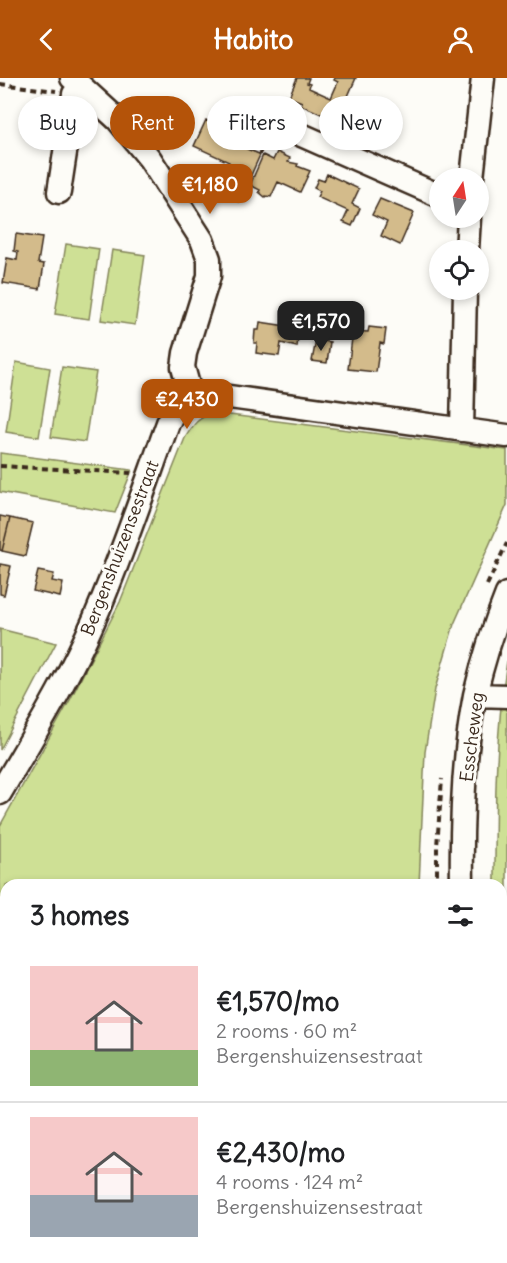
<!DOCTYPE html>
<html lang="en">
<head>
<meta charset="utf-8">
<style>
	body { margin:0; font-family:Delius,sans-serif; background:#f6f6f6; color:#202124; height:100vh; display:flex; flex-direction:column; font-size:22px; white-space:nowrap }
	* { box-sizing:border-box; margin:0 }
	p { font-size:20px; color:#757577 }
	.icon { flex:none; width:33px; height:33px; fill:none; stroke:currentColor; stroke-width:2; stroke-linecap:round; stroke-linejoin:round }
	.map { position:relative; flex:1; overflow:hidden }
	.sheet { position:absolute; left:0px; top:801px; width:507px; height:384px; display:flex; flex-direction:column; background:#fff; border-radius:18px 18px 0 0; box-shadow:0 3px 9px #0003 }
	.sheet>* { flex:none }
	.guide { position:absolute; left:18px; top:18px; width:471px; height:54px; display:flex; gap:12px }
	.needle { width:39px; rotate:12deg }
	.controls { position:absolute; left:429px; top:90px; display:grid; gap:12px }
	.controls a { display:grid; place-items:center; width:60px; height:60px; border-radius:50%; background:#fff; box-shadow:0 3px 9px #0003; font-size:30px }
	.price { position:absolute; translate:-50% -51px; padding:0 14px; border-radius:12px; background:#b45309; color:#fff; font-size:20px; line-height:39px; filter:drop-shadow(0 2px 3px #0008) }
	.price::after { content:''; position:absolute; left:50%; top:36px; width:18px; height:14px; margin-left:-9px; background:inherit; clip-path:polygon(0 0,100% 0,50% 100%) }
	.price.active { background:#222; color:#fff }
	ul { padding:0; list-style:none }
	li { display:flex; align-items:center; gap:18px; height:150px; padding:0 30px }
	li+li { border-top:2px solid #e0e0e0 }
	li span { display:grid; place-items:center; flex:none; width:168px; height:120px; border-radius:0px; color:#555 }
	li>.icon { margin-inline-start:auto }
	span .icon { width:72px; height:72px; fill:#fffc; stroke-width:1 }
	li b { font-size:26px }
	h2 { display:flex; justify-content:space-between; align-items:center; height:72px; padding:0 30px; font-size:26px }
	.chip { padding:0 21px; border-radius:27px; background:#fff; box-shadow:0 3px 9px #0003; font-size:21px; line-height:54px }
	.chip.active { background:#b45309; color:#fff }
	header { display:flex; justify-content:space-between; align-items:center; height:78px; padding:0 30px; background:#b45309; color:#fff; font-size:27px; font-weight:800 }
	.map>svg:first-child { display:block }
</style>
</head>
<body>
<header><svg class="icon" aria-label="back" viewBox="0 0 24 24"><path d="M15 5l-7 7 7 7"/></svg>Habito<svg class="icon" aria-label="person" viewBox="0 0 24 24"><circle cx="12" cy="8" r="4"/><path d="M4 21q1-7 8-7t8 7"/></svg></header>
<div class="map">
<svg width="507" height="1185" viewBox="0 0 507 1185">
	<rect width="100%" height="100%" fill="#fdfcf7"/>
	<filter id="ink" filterUnits="userSpaceOnUse"><feTurbulence type="fractalNoise" baseFrequency=".0167" numOctaves="2"/><feDisplacementMap in="SourceGraphic" scale="12" xChannelSelector="R" yChannelSelector="G"/><feConvolveMatrix kernelMatrix="1 2 1 2 8 2 1 2 1" color-interpolation-filters="sRGB"/></filter>
	<g filter="url(#ink)">
		<path fill="#cee095" stroke="#84855a" stroke-width="1.5" d="M66 166 99 171 89 241 55 236Z
			M112 172 145 177 135 247 101 242Z
			M16 284 50 290 39 359 6 354Z
			M62 289 96 294 85 364 51 359Z
			M214 335 507 372V427L454 546 435 611 425 674 419 807H6V979L0 978V748L70 622 120 524 185 360C193 347 199 338 214 335Z
			M0 375 132 392 115 435 0 414Z
			M0 551 56 565 0 672Z
			M507 583V1038H501V807H495C495 731 495 657 507 583Z
			M73 1179H417V1185H71Z"/>
		<path fill="#d3bb8b" stroke="#3b2a1e" stroke-width="1.5" d="M297 0H309L307 5 310 6 309 10 331 20 338 4 334 2 335 0H356L337 43 301 27 302 24 289 19Z
			M206 42 251 62 247 71 259 76 264 68 239 124 215 113 229 84 194 68Z
			M277 74 290 80 288 84 298 86 297 88 310 93 300 114 278 104 271 119 266 118 265 119 259 114 260 112 250 107 263 77 273 82Z
			M327 96 359 111 352 126 360 130 352 148 343 144 348 133 317 119 320 113 314 110 318 101 324 103Z
			M380 121 414 135 400 167 381 158 387 144 372 137Z
			M16 156 42 160 38 185 44 186 40 211 3 205 7 180 17 182 18 174 14 173Z
			M260 244 299 250 297 269 281 265 279 278 256 275 257 265H254L255 252H259Z
			M369 249 386 251 384 266 380 265 376 294 348 291 353 253 368 254Z
			M316 262 330 264 327 285 312 283Z
			M0 438 10 440 2 473 0 472Z
			M10 440 33 445 25 478 2 473Z
			M0 486 11 488 4 517 0 516Z
			M38 493 54 496 52 503 63 505 60 519 33 513Z
			M6 1145V1179H38L37 1185H0Z"/>
		<g fill="none" stroke-linecap="round" stroke-linejoin="round">
			<g stroke="#3b2a1e" stroke-width="27">
				<path id="minor" d="M72 0 118 42 150 81 202 162 209 181V198L185 275 183 289 191 318
					M245 32 440 118
					M472 100 483 0
					M59 114 74 16
					M467 172 469 140
					M462 352 465 212
					M476 617 507 618
					M0 715C33 658 68 602 94 542 122 478 144 411 168 345 181 319 187 318 215 317L507 358
					M462 807C461 745 463 679 475 617 483 583 494 548 507 516
					M464 1185V1179"/>
			</g>
			<path stroke="#3b2a1e" stroke-width="4" stroke-dasharray="6 4.5" stroke-linecap="butt" d="M0 6 56 13
				M0 388 131 395
				M487 507 507 465
				M437 807V768L442 701
				M438 1179V1185"/>
			<use href="#minor" stroke="#fdfcf7" stroke-width="22"/>
		</g>
	</g>
	<g text-anchor="middle" stroke-width="6" stroke-linejoin="round" paint-order="stroke">
		<g font-size="18" fill="#3b2a1e" stroke="#fdfcf7">
			<text transform="translate(120 470) rotate(-69)" y="6">Bergenshuizensestraat</text>
			<text transform="translate(472 659) rotate(-83)" y="6">Esscheweg</text>
		</g>
	</g>
</svg>
<div class="controls">
<a><svg class="needle" viewBox="-14 -14 28 28"><path d="M0-13l5 13h-10z" fill="#e53935"/><path d="M0 13l5-13h-10z" fill="#757577"/></svg></a>
<a><svg class="icon" aria-label="locate" viewBox="0 0 24 24"><circle cx="12" cy="12" r="6"/><path d="M12 2v4M12 18v4M2 12h4M18 12h4"/></svg></a>
</div>
<b class="price" style="left:210px;top:137px">€1,180</b>
<b class="price active" style="left:321px;top:274px">€1,570</b>
<b class="price" style="left:187px;top:352px">€2,430</b>
<div class="guide">
<a class="chip">Buy</a>
<a class="chip active">Rent</a>
<a class="chip">Filters</a>
<a class="chip">New</a>
</div>
<section class="sheet">
<h2>3 homes<svg class="icon" aria-label="filters" viewBox="0 0 24 24"><path d="M4 7h16M4 17h16"/><circle cx="9" cy="7" r="2"/><circle cx="15" cy="17" r="2"/></svg></h2>
<ul>
<li><span style="background:linear-gradient(#f6c9c9 70%,#8fb573 0)"><svg class="icon" aria-label="home" viewBox="0 0 24 24"><path d="M3 11l9-7 9 7M6 9v11h12V9"/></svg></span><div><b>€1,570/mo</b><p>2 rooms · 60 m²</p><p>Bergenshuizensestraat</p></div></li>
<li><span style="background:linear-gradient(#f6c9c9 65%,#9aa5b1 0)"><svg class="icon" aria-label="home" viewBox="0 0 24 24"><path d="M3 11l9-7 9 7M6 9v11h12V9"/></svg></span><div><b>€2,430/mo</b><p>4 rooms · 124 m²</p><p>Bergenshuizensestraat</p></div></li>
</ul>
</section>
</div>
</body>
</html>
